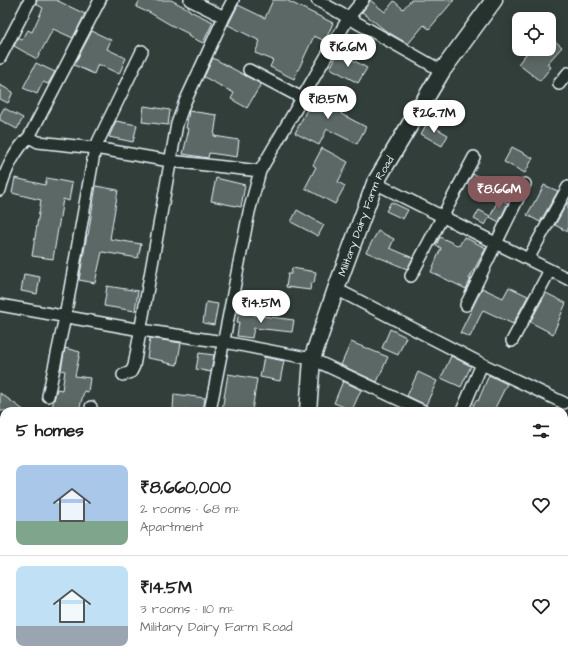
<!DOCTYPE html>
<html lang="en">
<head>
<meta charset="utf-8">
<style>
	body { margin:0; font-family:"Architects Daughter",sans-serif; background:#f6f6f6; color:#222; height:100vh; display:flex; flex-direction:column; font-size:15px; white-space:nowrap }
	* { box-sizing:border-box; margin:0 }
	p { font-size:13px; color:#767676 }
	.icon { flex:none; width:22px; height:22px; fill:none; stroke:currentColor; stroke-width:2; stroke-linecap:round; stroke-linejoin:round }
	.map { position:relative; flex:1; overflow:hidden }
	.panel { position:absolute; left:0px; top:407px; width:568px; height:256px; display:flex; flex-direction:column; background:#fff; border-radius:12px 12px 0 0; box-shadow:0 2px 10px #0003 }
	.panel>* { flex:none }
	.fabs { position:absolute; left:512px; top:12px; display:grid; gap:8px }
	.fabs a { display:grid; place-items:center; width:44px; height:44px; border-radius:8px; background:#fff; box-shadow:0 2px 10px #0003; font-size:20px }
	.price { position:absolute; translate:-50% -34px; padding:0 9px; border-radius:14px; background:#fff; color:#222; font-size:13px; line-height:26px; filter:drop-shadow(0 1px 2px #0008) }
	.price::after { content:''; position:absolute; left:50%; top:24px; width:12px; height:9px; margin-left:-6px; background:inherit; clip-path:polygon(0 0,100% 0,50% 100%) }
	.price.current { background:#85585c; color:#fff }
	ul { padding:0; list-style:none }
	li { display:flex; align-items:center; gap:12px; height:100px; padding:0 16px }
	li+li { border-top:1px solid #e0e0e0 }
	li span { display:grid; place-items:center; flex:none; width:112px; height:80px; border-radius:8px; color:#555 }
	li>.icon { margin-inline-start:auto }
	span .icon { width:48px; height:48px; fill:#fffc; stroke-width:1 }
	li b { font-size:17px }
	h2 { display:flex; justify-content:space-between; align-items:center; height:48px; padding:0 16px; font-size:17px }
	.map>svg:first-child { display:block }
</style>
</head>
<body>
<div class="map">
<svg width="568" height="663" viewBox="0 0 568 663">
	<rect width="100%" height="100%" fill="#323e39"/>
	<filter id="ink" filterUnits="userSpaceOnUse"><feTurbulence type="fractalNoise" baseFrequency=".025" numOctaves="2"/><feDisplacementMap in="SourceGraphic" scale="8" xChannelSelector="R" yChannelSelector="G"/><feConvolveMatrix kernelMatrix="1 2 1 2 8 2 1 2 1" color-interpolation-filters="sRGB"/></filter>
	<g filter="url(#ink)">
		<path fill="#5c6865" stroke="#e8f1f8" d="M37 0H56L85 14 73 38 53 29 37 59 14 46 18 38 22 40 28 30 32 32 43 8 36 4Z
			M140 0H171L190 10V11L213 22 203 43 188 36 189 34 169 24 147 11V12L136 7Z
			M273 0H286L333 23 325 41 314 36 294 79 270 67 273 60 255 53 260 41 228 25 238 5 265 18Z
			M370 0 385 12 394 1 403 9 411 0H454L429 29 424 25 408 44 386 31 362 12 368 4Z
			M92 31 111 40 107 49 126 58 119 74 98 64 94 74 74 65Z
			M549 36 562 47 547 64 551 67 540 81 518 64 530 49H549Z
			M339 52 367 68 358 83 330 68Z
			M213 58 261 84 247 108 231 99 234 93 204 77Z
			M36 63 55 72 48 84 43 82 37 94 23 88Z
			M0 85 13 92 8 103 0 99Z
			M318 88 346 103 341 114 366 127 357 144 327 129 319 145 295 133Z
			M144 106 170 110 168 125 142 122Z
			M4 108 23 118 17 129 0 120V115Z
			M189 111 217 115 214 136 239 140 237 157 209 153 208 158 183 154 189 129 186 128Z
			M116 121 137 125 133 142 109 137Z
			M427 123 448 135 442 146 421 134Z
			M512 147 533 158 525 173 504 162Z
			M322 148 348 162 338 182 345 186 335 204 305 188 316 167 313 165Z
			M473 174 490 182 485 193 467 184Z
			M15 178 45 185 47 178 72 183 69 201 63 199 53 259 32 256 41 200 12 193Z
			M216 178 245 185 241 207 211 201Z
			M544 185 558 191 540 222 527 215 535 201H536Z
			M96 186 118 190 110 239 141 244 138 258 102 252 95 283 79 280 87 235H88Z
			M499 198 508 203 499 222 490 217Z
			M568 201V232L555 225Z
			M391 202 408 210 403 219 386 211Z
			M297 210 324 225 318 236 291 222Z
			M479 210 490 216 485 225 474 219Z
			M378 231 394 239 390 248 413 258 407 269 366 252Z
			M440 237 459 246 464 237 486 248 469 279H471L466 289 431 272 441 248 436 245Z
			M292 268 316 272 314 283H311L310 290 286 287 288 274H291Z
			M24 274 40 277 37 294 21 291Z
			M107 286 138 291 135 311 104 306Z
			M509 287 528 296 513 324 483 310 470 337 460 333 482 288 503 298Z
			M546 293 566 303 553 334 530 322Z
			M206 302 218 304 214 325 203 323Z
			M239 311 255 313 254 315 294 320 292 332 254 328 252 338 237 336 239 322H237Z
			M390 329 406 337 398 355 382 348Z
			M150 338 181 343 177 365 163 362 164 361 147 358Z
			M351 342 388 357 377 382 341 365Z
			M65 348 80 352 75 376 90 378 88 392 84 391 79 411H51L57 389 62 390 65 371 61 370Z
			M199 353 214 355 211 372 196 369Z
			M451 356 471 366 461 387 441 378Z
			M264 357 284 361 280 381 260 377Z
			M418 372 437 381 426 405 407 396Z
			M228 374 257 379 252 411 222 410Z
			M489 375 507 384 495 408 501 411H471L476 400 478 401Z
			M343 381 361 390 352 410 334 403Z
			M0 393 25 411H0Z
			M174 394 205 398 203 411 173 409Z"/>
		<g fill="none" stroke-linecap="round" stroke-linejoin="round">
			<g stroke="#e8f1f8" stroke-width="14">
				<path id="minor" d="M100 0 29 137 38 142 95 148 170 161 260 171
					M190 0 224 17
					M317 0 442 71
					M0 58 30 0
					M249 70 302 98
					M559 84 568 73
					M375 183 568 279
					M0 190C5 171 15 150 29 137
					M528 259 568 187
					M411 276 474 157
					M336 289 482 364 462 411
					M0 305 141 330 224 342 312 359 423 411
					M466 305 525 184
					M512 341 550 270
					M482 364 564 403
					M123 375 131 372 134 366 177 124 184 104 224 17 233 0
					M48 396 65 317 95 148 142 51
					M91 411V407
					M210 411 249 212 260 171 349 17 363 0
					M0 518 4 520
					M564 519 568 508
					M564 654H568
					M182 659 186 663
					M246 659 253 663
					M79 663 82 659
					M506 663 507 659"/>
			</g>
			<g stroke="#e8f1f8" stroke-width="19">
				<g id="secondary">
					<path id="s1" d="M308 411 312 359 336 289 375 183 442 71 494 0"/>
					<path d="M204 663 210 659"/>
				</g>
			</g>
			<use href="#minor" stroke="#26332d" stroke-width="11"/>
			<use href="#secondary" stroke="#26332d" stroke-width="16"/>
		</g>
	</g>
	<g text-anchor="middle" stroke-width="3" stroke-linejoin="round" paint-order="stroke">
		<g font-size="11" fill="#e8f1f8" stroke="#26332d">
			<text dy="4" stroke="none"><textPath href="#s1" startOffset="205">Military Dairy Farm Road</textPath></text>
		</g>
	</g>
</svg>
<div class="fabs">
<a><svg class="icon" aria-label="locate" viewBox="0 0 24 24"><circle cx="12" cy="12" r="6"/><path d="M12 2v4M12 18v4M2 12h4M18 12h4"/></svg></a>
</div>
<b class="price" style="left:348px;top:68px">₹16.6M</b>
<b class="price" style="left:328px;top:120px">₹18.5M</b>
<b class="price" style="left:434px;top:134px">₹26.7M</b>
<b class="price current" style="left:499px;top:210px">₹8.66M</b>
<b class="price" style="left:261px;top:324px">₹14.5M</b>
<section class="panel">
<h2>5 homes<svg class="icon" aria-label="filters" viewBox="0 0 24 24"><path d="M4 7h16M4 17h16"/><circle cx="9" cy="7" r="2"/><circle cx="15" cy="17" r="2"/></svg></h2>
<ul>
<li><span style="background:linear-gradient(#a9c7e8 70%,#7fa58c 0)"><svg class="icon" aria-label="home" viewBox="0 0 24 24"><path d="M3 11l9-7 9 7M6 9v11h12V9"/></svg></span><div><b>₹8,660,000</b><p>2 rooms · 68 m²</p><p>Apartment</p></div><svg class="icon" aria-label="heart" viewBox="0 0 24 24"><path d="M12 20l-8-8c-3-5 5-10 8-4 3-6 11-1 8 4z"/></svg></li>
<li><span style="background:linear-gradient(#bfe0f5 75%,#9aa5b1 0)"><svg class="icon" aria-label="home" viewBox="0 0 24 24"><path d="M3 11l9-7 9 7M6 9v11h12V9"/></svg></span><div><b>₹14.5M</b><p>3 rooms · 110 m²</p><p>Military Dairy Farm Road</p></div><svg class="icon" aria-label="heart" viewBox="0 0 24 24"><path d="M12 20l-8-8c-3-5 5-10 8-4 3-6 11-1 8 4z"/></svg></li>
</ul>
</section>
</div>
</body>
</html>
